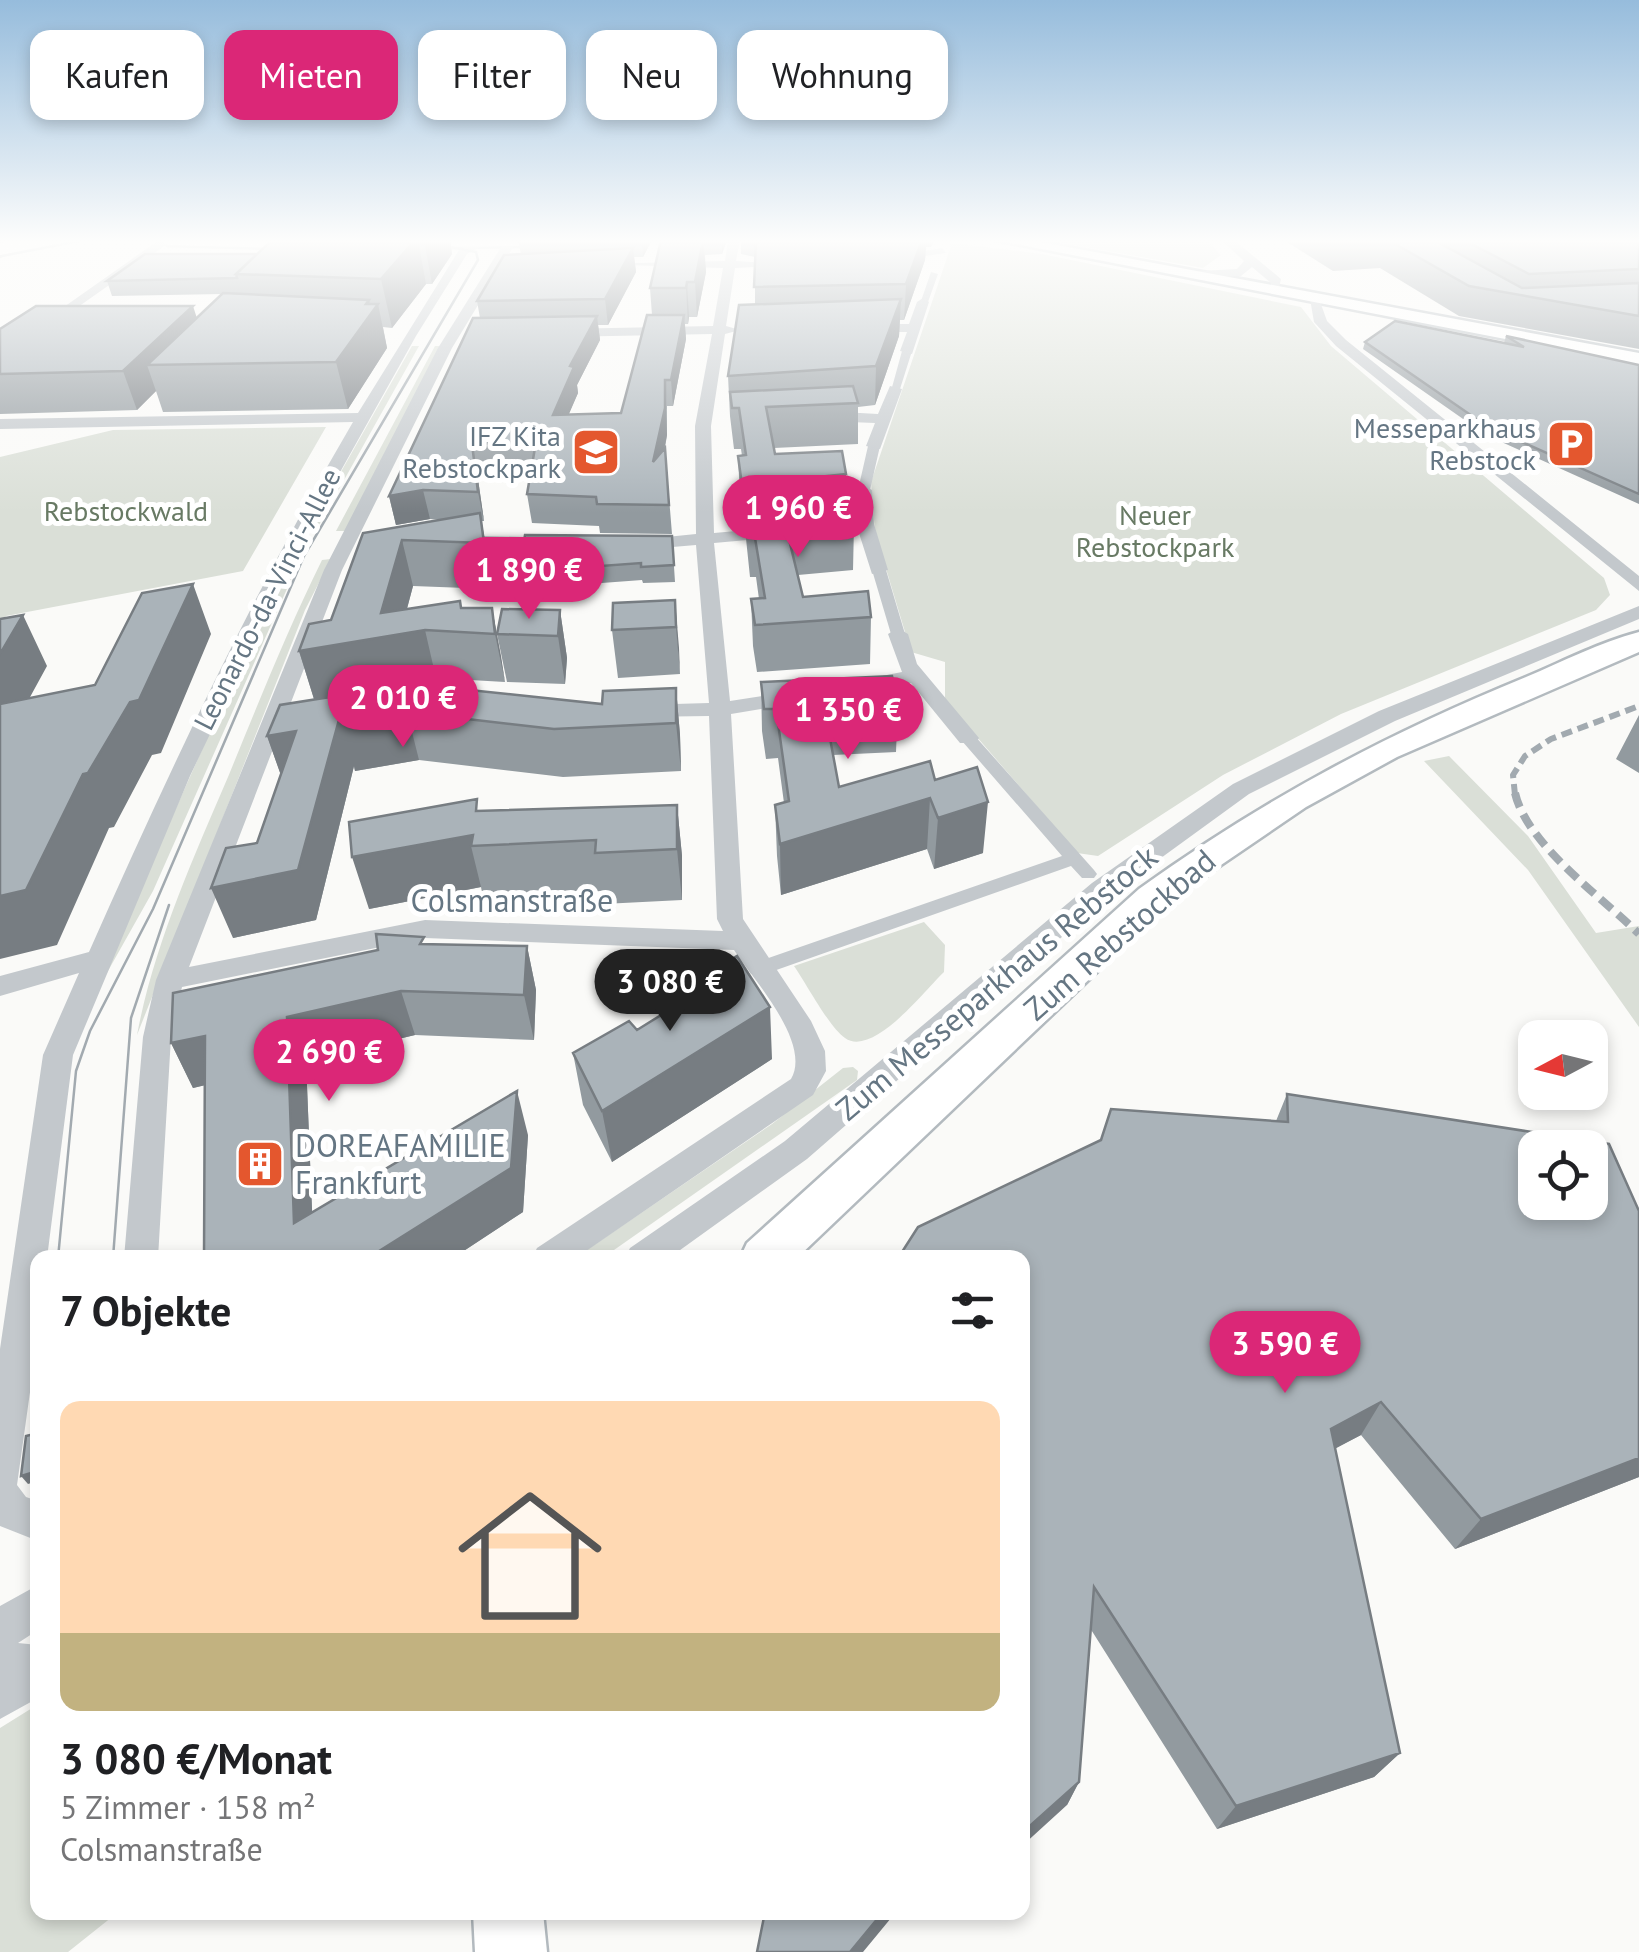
<!DOCTYPE html>
<html lang="de">
<head>
<meta charset="utf-8">
<style>
	body { margin:0; font-family:"PT Sans",sans-serif; background:#f6f6f6; color:#202124; height:100vh; display:flex; flex-direction:column; font-size:38px; white-space:nowrap }
	* { box-sizing:border-box; margin:0 }
	p { font-size:32px; color:#757577 }
	.icon { flex:none; width:55px; height:55px; fill:none; stroke:currentColor; stroke-width:2; stroke-linecap:round; stroke-linejoin:round }
	.map { position:relative; flex:1; overflow:hidden }
	.details { position:absolute; left:30px; top:1250px; width:1000px; height:670px; display:flex; flex-direction:column; background:#fff; border-radius:20px; box-shadow:0 5px 15px #0003 }
	.details>* { flex:none }
	.top-card { position:absolute; left:30px; top:30px; width:1000px; height:90px; display:flex; gap:20px }
	.needle { width:65px; rotate:263deg }
	.fabs { position:absolute; left:1518px; top:1020px; display:grid; gap:20px }
	.fabs a { display:grid; place-items:center; width:90px; height:90px; border-radius:20px; background:#fff; box-shadow:0 5px 15px #0003; font-size:50px }
	.price { position:absolute; translate:-50% -85px; padding:0 22px; border-radius:35px; background:#db2777; color:#fff; font-size:32px; line-height:65px; filter:drop-shadow(0 2px 5px #0008) }
	.price::after { content:''; position:absolute; left:50%; top:60px; width:30px; height:22px; margin-left:-15px; background:inherit; clip-path:polygon(0 0,100% 0,50% 100%) }
	.price.on { background:#222; color:#fff }
	ul { padding:0; list-style:none }
	li { display:grid; align-content:center; gap:20px; height:530px; padding:0 30px }
	li span { display:grid; place-items:center; height:310px; border-radius:20px; color:#555 }
	li>.icon { margin-inline-start:auto }
	span .icon { width:180px; height:180px; fill:#fffc; stroke-width:1 }
	li b { font-size:42px }
	h2 { display:flex; justify-content:space-between; align-items:center; height:120px; padding:0 30px; font-size:42px }
	.pill { padding:0 35px; border-radius:20px; background:#fff; box-shadow:0 5px 15px #0003; font-size:35px; line-height:90px }
	.pill.on { background:#db2777; color:#fff }
	.map>svg:first-child { display:block }
</style>
</head>
<body>
<div class="map">
<svg width="1639" height="1952" viewBox="0 0 1639 1952">
	<rect width="100%" height="100%" fill="#fafaf8"/>
	<path fill="#dadfd7" d="M1046 240H1207L1221 255 1203 268Z
		M952 243 1042 254 1301 307 1331 346 1604 578 1610 595 1596 610 1341 714 1223 775 1098 856 1077 853 945 700V662L911 652 875 532 871 482Z
		M412 346H419L315 532H307Z
		M435 346H441L346 531H336Z
		M326 427 243 571 6 616 0 623V457L113 430Z
		M331 559 305 610 137 1035C154 945 192 861 228 777 258 704 287 631 322 560Z
		M298 564 153 891 86 1010 267 604 289 566Z
		M1449 756 1528 836 1596 933 1639 926V1027L1528 870 1424 761Z
		M924 922 945 945 944 972C925 990 873 1058 845 1038 829 1027 806 983 794 966Z
		M853 1067 858 1071 857 1080 604 1257 575 1258 772 1124 843 1068Z
		M37 1705 38 1912 117 1913 68 1952H0V1728Z"/>
	<g fill="none" stroke-linecap="round" stroke-linejoin="round">
		<g stroke="#b3babf" stroke-width="5">
			<path id="secondary" d="M35 240H78L0 255V245Z
				M160 240H327L331 244 323 249 168 245Z
				M396 240H585L577 245 390 248 388 245Z
				M995 240H1030L1639 353V365Z
				M1639 632V652L1397 757 1306 807 1221 865 1165 907 797 1258H740L747 1243 1139 889C1263 800 1384 735 1526 677 1562 662 1600 642 1639 632Z
				M473 1912H543L547 1952H475Z"/>
		</g>
		<g stroke="#b5babe" stroke-width="6">
			<path id="primary" d="M12 240H39L0 255V244Z"/>
		</g>
		<path fill="#c3c8cc" fill-rule="evenodd" d="M931 272 938 274 928 302 920 304Z
			M907 348 912 351 900 389 891 391 902 351Z
			M874 443 880 446 870 490 864 494 858 490 868 446Z
			M879 566 886 570 905 634 903 637 891 634 872 570Z
			M968 733 974 735 1094 870 1097 874 1094 878H1082L1071 866 765 974H751L748 969 751 964 1062 856 962 741V735Z"/>
		<path fill="#c3c8cc" fill-rule="evenodd" d="M159 240H173L0 362V352Z
			M477 240H492L467 254 416 336 305 535 190 776 73 1055 47 1258H38V1335L17 1485 26 1497 38 1501V1541L0 1526V1349L43 1055 79 973 0 996V976L89 952C169 771 253 593 353 422L0 429V419L358 413 459 250Z
			M499 240 515 244 452 348 342 570 189 967 425 920 723 931 717 919 709 716 640 717 629 711 640 705 709 703 696 545 637 550 628 545 637 540 696 534 695 426 712 334 561 337 554 333 561 329 713 326 723 268 593 264 725 261 728 240H740L736 261 797 265 735 268 726 326 740 330 725 334 711 426 714 533 856 520V490L864 485 872 490 874 524 888 570 872 574 858 530 714 543 730 701 796 691 807 697 796 703 731 714 743 919 811 1021 825 1051 826 1071 813 1095 576 1258H532L537 1248 791 1079C812 1043 753 979 734 950L425 938 182 987 171 1037 158 1258H124L143 1037 156 980 324 570 438 348 503 244Z
			M1221 240H1234L1281 279 1278 292H1270L1271 283 1252 267 1241 276 1195 278 1199 271 1237 269 1244 261Z
			M942 248 946 253 889 261 883 258Z
			M1309 293H1317L1327 321 1346 340 1639 576V591L1336 346 1314 322Z
			M923 298 929 302 912 354 900 351 907 332H861L854 328 861 324H909L917 302Z
			M890 386 902 389 880 449 866 446 875 423 824 421 816 416 824 411 878 414Z
			M448 535 560 538 569 543 560 548 442 544 439 540Z
			M1639 606V619L1395 721 1249 794 1110 895 807 1159 669 1258H625L630 1248 785 1141 1092 883 1233 784 1379 711Z
			M898 628 908 634 917 664 979 738 976 743H960L911 683 858 692 847 686 851 682 902 672 888 634Z
			M38 1585V1630L18 1643 38 1645V1698L0 1719V1606Z"/>
		<use href="#secondary" fill="#fff" fill-rule="evenodd"/>
		<use href="#primary" fill="#fff" fill-rule="evenodd"/>
		<path stroke="#a2aab0" stroke-width="2.5" d="M58 1258 76 1071 90 1031 153 909 304 556 478 260 476 252 425 242
			M113 1258 131 1018 169 905"/>
		<path stroke="#a2aab0" stroke-width="6" stroke-dasharray="11 6" stroke-linecap="butt" d="M1515 795 1513 775 1525 756 1551 739 1639 706"/>
		<path stroke="#a2aab0" stroke-width="8" stroke-dasharray="15 8" stroke-linecap="butt" d="M1515 793C1527 845 1602 897 1639 934"/>
	</g>
	<path fill="#929a9f" d="M272 240H450L452 254 432 284H426L392 328 383 327 387 348 348 409 163 412 156 391 137 410 0 414V329L197 318 222 294 112 296 107 281 257 254Z
		M518 240H652L643 257H634L636 272 608 325H598L600 340 577 385 578 393 568 415 621 413 652 315 650 288 661 240H727L722 254 705 255 706 272 697 317H689L688 324H685L686 339 673 406H667V435L665 448 672 534 600 533 599 526 532 523 527 494 531 470 477 472 484 521H481L492 589 413 586 407 609 492 608 505 682 436 678 314 699 299 651 331 620 363 533 441 520 430 519 396 525 389 496 480 318 477 301 521 254Z
		M741 240H934L931 247H926L925 260 904 320H900L899 336 875 405 858 407V444L774 448 775 454 846 474V492L854 525 853 570 798 575 803 597 871 617 870 664 757 672 753 646 751 599H759L756 577H750L745 529H744L740 498 738 456H742L741 449H734L730 416 728 376 755 304V257L741 254Z
		M1284 240H1639V349L1459 316 1380 268 1333 271Z
		M1506 336 1639 365V504L1486 435 1363 349 1365 342 1504 343Z
		M672 536 675 582 643 583 642 580 521 589 519 572Z
		M675 600 680 674 618 678 612 630Z
		M560 610 567 658 565 684 507 682 497 634Z
		M761 682 898 702 896 752 833 755 839 787 935 780 983 853 934 869 927 849 781 895 777 856 775 805 784 803 778 758 766 759 762 731Z
		M676 688 680 735 681 771 563 777 419 760 355 771 354 766 316 920 233 938 281 775 267 736 280 705 602 704Z
		M1639 715V773L1616 759Z
		M677 805 682 856V900L603 904 601 891 483 898 481 887 369 909 480 811Z
		M426 944 527 946 536 990 534 1040 415 1035 306 1061 312 1212 528 1135 523 1212 453 1258H204L205 1085 193 1088 171 1043Z
		M688 986 772 1059 612 1162 583 1105 573 1053 637 1030 689 997Z
		M1287 1094 1639 1477 1455 1549 1361 1435 1335 1448 1400 1753 1374 1777 1217 1829 1090 1628 1079 1782 1067 1805 1022 1258 1276 1121Z"/>
	<path fill="#777d82" d="M415 240H418L426 284 392 328 381 279Z
		M424 240H450L452 254 432 284Z
		M642 240H652L643 257Z
		M703 240 706 272 697 317 695 282Z
		M722 240H727L722 254Z
		M835 240H934L931 247H926L925 260 904 320 906 284Z
		M633 248 636 272 608 325 605 299Z
		M687 282 689 317 688 324 686 288Z
		M901 299 899 336 875 405 876 366Z
		M369 300 372 312 378 304 387 348 348 409 336 362Z
		M193 306 205 343 147 365 156 391 137 410 123 371Z
		M684 315 686 339 673 406 671 380Z
		M597 316 600 340 577 385 578 393 557 442 553 415 570 366Z
		M665 380 667 435 656 490 653 462Z
		M472 444 477 472 484 521 478 492Z
		M846 474 845 517 744 505 745 529H744L742 485Z
		M423 490 430 519 396 525 389 496Z
		M480 513 488 557 492 589 484 543Z
		M402 540 413 586 400 634 425 630 436 678 314 699 299 651 381 613Z
		M193 584 211 634 161 753 152 755 114 827 109 828 57 945 0 959V896L83 774Z
		M675 600 679 648 680 674 676 627Z
		M492 608 501 656 505 682 495 634Z
		M560 610 567 658 565 684 558 636Z
		M23 615 47 666 0 752V654Z
		M676 688 680 735 681 771 676 723Z
		M407 712 419 760 355 771 354 766 316 920 233 938 211 888 298 870 340 716Z
		M296 731 284 784 267 736Z
		M930 798 927 849 781 895 780 844Z
		M988 802 983 853 934 869 938 818Z
		M677 805 682 856V900L677 849Z
		M473 835 471 846 481 887 369 909 352 857Z
		M527 946 536 990 534 1040 524 995Z
		M401 991 415 1035 306 1061 314 1258 294 1223 287 1017Z
		M770 1007 772 1059 612 1162 602 1111Z
		M205 1036 227 1080 193 1088 171 1043Z
		M517 1091 528 1135 523 1212 453 1258H368Z
		M1381 1402 1361 1435 1312 1461 1331 1429Z
		M1639 1458V1477L1455 1549 1481 1519Z
		M38 1471V1481L28 1484 21 1476Z
		M1400 1753 1374 1777 1217 1829 1236 1806Z
		M1079 1782 1067 1805 1022 1846V1833Z
		M883 1912H896L863 1952H850Z"/>
	<path fill="#aab3b9" stroke="#777d82" stroke-width="2.5" fill-rule="evenodd" d="M272 240H415L381 279 236 274Z
		M661 240H703L695 282H687L686 288H650Z
		M756 240H922L906 284 754 287Z
		M1335 240H1434L1522 288 1639 283V316L1469 286 1388 240 1340 243Z
		M1464 240H1639V269L1529 274Z
		M633 248 605 299 477 301 504 255Z
		M145 254H257L236 274 237 278 107 281Z
		M223 293 369 300 366 304H378L336 362 147 365Z
		M901 299 876 366 728 376 739 305Z
		M36 306H193L123 371 0 374V329Z
		M647 315H684L671 380H665V408L653 462 665 448 669 505 597 504 596 497 527 494 536 442 472 444 478 492 423 490 389 496 473 318 597 316 570 366 574 367 553 415 621 413Z
		M1395 321 1524 347 1506 336 1639 365V494L1488 427 1365 342Z
		M853 386 858 403 766 407 775 454 842 451 846 474 742 485 738 456 746 455 739 408H732L730 392Z
		M849 491 854 525 787 531 803 597 868 591 871 617 755 625 751 599 765 598 754 532H748L744 505Z
		M480 513 484 543 402 540 381 613 460 601 461 608H492L495 634 425 630 299 651 309 624 331 620 363 533Z
		M525 535 672 536 674 565 641 567V563L519 572Z
		M193 584 139 700 130 702 88 773 83 774 26 890 0 896V704L95 685 142 593Z
		M675 600 676 627 612 630 613 603Z
		M502 609 560 610 558 636 497 634Z
		M23 615 0 654V619Z
		M892 676 898 702 824 706 839 787 930 761 935 780 977 767 988 802 938 818 930 798 780 844 775 805 789 801 776 709H764L761 682Z
		M412 684 602 704 603 691 676 688V723L554 729 407 712 341 723 340 716 298 870 211 888 226 848 257 843 296 731 267 736 280 705Z
		M477 799 476 811 677 805V849L595 853 596 840 471 846 473 835 352 857 349 822Z
		M376 934 424 937 420 944 527 946 524 995 401 991 287 1017 294 1223 517 1091 511 1168 368 1258H204L205 1036 171 1043 173 993 378 950Z
		M737 956 770 1007 602 1111 573 1053 629 1021 637 1030 695 994 688 986Z
		M1287 1094 1609 1144 1639 1211V1458L1481 1519 1381 1402 1331 1429 1400 1753 1236 1806 1094 1587 1079 1782 1022 1833V1258H901L902 1252 918 1227 1101 1140 1111 1109 1288 1122ZM1535 1148H1590V1202H1535Z
		M38 1433V1471L21 1476 26 1436Z
		M765 1912H883L850 1952H757Z"/>
	<linearGradient id="sky" x2="0" y2="1"><stop stop-color="#96bcdc"/><stop offset="0.47" stop-color="#fdfdfc"/><stop offset="1" stop-color="#fdfdfc" stop-opacity="0"/></linearGradient>
	<rect width="1639" height="513" fill="url(#sky)"/>
	<defs>
		<g id="parking-square" transform="scale(2.5)"><rect x="-9" y="-9" width="18" height="18" rx="4" fill="#e4572e" stroke="#fff"/><path d="M-3.5-5.5H1a3.5 3.5 0 0 1 0 7H-1V5.5H-3.5ZM-1-3.4V-.6H.8a1.4 1.4 0 0 0 0-2.8Z" fill="#fff"/></g>
		<g id="school-square" transform="scale(2.5)"><rect x="-9" y="-9" width="18" height="18" rx="4" fill="#e4572e" stroke="#fff"/><path d="M0-5L7-2L0 1L-7-2ZM-4 1L0 2.5L4 1V4Q0 6-4 4Z" fill="#fff"/></g>
		<g id="building-square" transform="scale(2.5)"><rect x="-9" y="-9" width="18" height="18" rx="4" fill="#e4572e" stroke="#fff"/><path d="M-4-6H4V6H1V3H-1V6H-4ZM-2.5-4.3h1.7v1.8h-1.7ZM.8-4.3h1.7v1.8H.8ZM-2.5-1h1.7V.8h-1.7ZM.8-1h1.7V.8H.8Z" fill="#fff"/></g>
	</defs>
	<g fill-rule="evenodd">
		<use href="#parking-square" x="1571" y="444"/>
		<use href="#school-square" x="596" y="452"/>
		<use href="#building-square" x="260" y="1164"/>
	</g>
	<g text-anchor="middle" stroke-width="10" stroke-linejoin="round" paint-order="stroke">
		<g font-size="28" fill="#657683" stroke="#fff" text-anchor="end">
			<text x="1536" y="438">Messeparkhaus<tspan x="1536" dy="32">Rebstock</tspan></text>
			<text x="561" y="446">IFZ Kita<tspan x="561" dy="32">Rebstockpark</tspan></text>
		</g>
		<g font-size="28" fill="#687a64" stroke="#fff">
			<text x="126" y="521">Rebstockwald</text>
			<text x="1155" y="525">Neuer<tspan x="1155" dy="32">Rebstockpark</tspan></text>
		</g>
		<g font-size="28" fill="#657683" stroke="#fff">
			<text transform="translate(267 599) rotate(-63)" y="10">Leonardo-da-Vinci-Allee</text>
		</g>
		<g font-size="32" fill="#657683" stroke="#fff">
			<text x="512" y="912">Colsmanstraße</text>
			<text transform="translate(1120 935) rotate(-41)" y="11">Zum Rebstockbad</text>
			<text transform="translate(997 983) rotate(-40)" y="11">Zum Messeparkhaus Rebstock</text>
		</g>
		<g font-size="32" fill="#657683" stroke="#fff" text-anchor="start">
			<text x="295" y="1157">DOREAFAMILIE<tspan x="295" dy="37">Frankfurt</tspan></text>
		</g>
	</g>
</svg>
<div class="fabs">
<a><svg class="needle" viewBox="-14 -14 28 28"><path d="M0-13l5 13h-10z" fill="#e53935"/><path d="M0 13l5-13h-10z" fill="#757577"/></svg></a>
<a><svg class="icon" aria-label="locate" viewBox="0 0 24 24"><circle cx="12" cy="12" r="6"/><path d="M12 2v4M12 18v4M2 12h4M18 12h4"/></svg></a>
</div>
<b class="price" style="left:798px;top:560px">1 960 €</b>
<b class="price" style="left:529px;top:622px">1 890 €</b>
<b class="price" style="left:403px;top:750px">2 010 €</b>
<b class="price" style="left:848px;top:762px">1 350 €</b>
<b class="price on" style="left:670px;top:1034px">3 080 €</b>
<b class="price" style="left:329px;top:1104px">2 690 €</b>
<b class="price" style="left:1285px;top:1396px">3 590 €</b>
<div class="top-card">
<a class="pill">Kaufen</a>
<a class="pill on">Mieten</a>
<a class="pill">Filter</a>
<a class="pill">Neu</a>
<a class="pill">Wohnung</a>
</div>
<section class="details">
<h2>7 Objekte<svg class="icon" aria-label="filters" viewBox="0 0 24 24"><path d="M4 7h16M4 17h16"/><circle cx="9" cy="7" r="2"/><circle cx="15" cy="17" r="2"/></svg></h2>
<ul>
<li><span style="background:linear-gradient(#ffd9b3 75%,#c2b280 0)"><svg class="icon" aria-label="home" viewBox="0 0 24 24"><path d="M3 11l9-7 9 7M6 9v11h12V9"/></svg></span><div><b>3 080 €/Monat</b><p>5 Zimmer · 158 m²</p><p>Colsmanstraße</p></div></li>
</ul>
</section>
</div>
</body>
</html>
